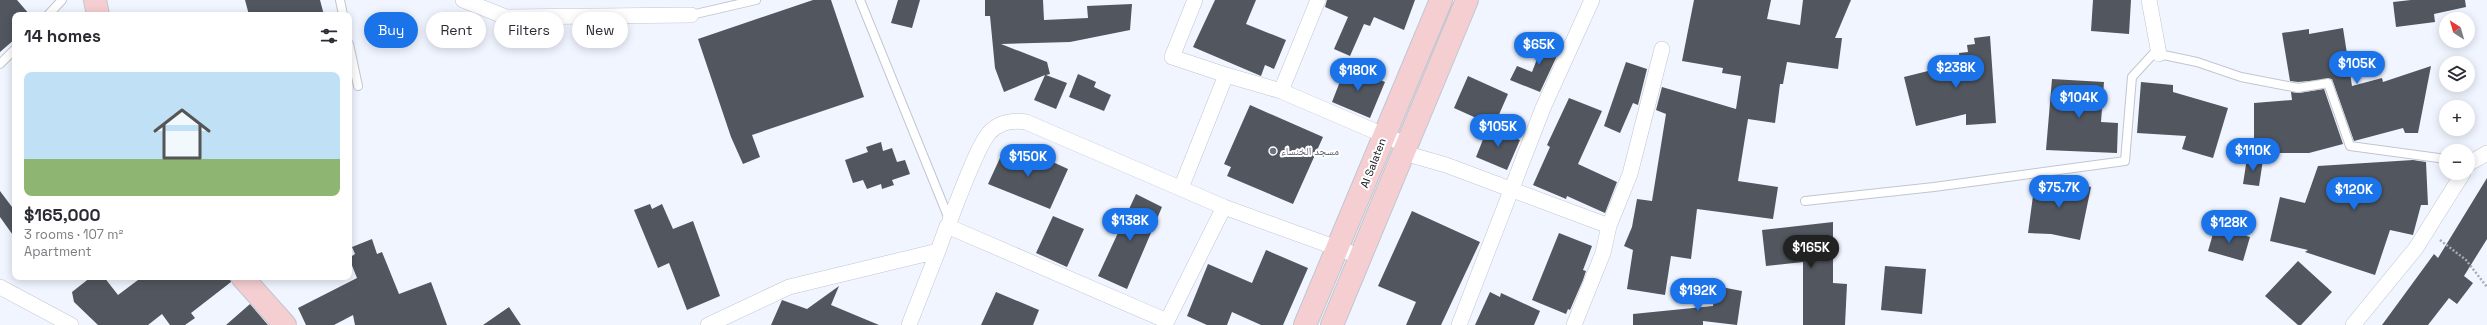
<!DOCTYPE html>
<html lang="en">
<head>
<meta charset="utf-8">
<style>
	body { margin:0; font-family:"Space Grotesk","Noto Naskh Arabic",sans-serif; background:#f7f7f7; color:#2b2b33; height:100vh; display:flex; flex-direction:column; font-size:15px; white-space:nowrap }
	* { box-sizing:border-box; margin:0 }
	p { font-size:13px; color:#7c7c81 }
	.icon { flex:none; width:22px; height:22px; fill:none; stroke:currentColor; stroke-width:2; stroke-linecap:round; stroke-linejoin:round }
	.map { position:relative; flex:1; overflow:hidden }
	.details { position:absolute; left:12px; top:12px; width:340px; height:268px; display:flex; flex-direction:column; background:#fff; border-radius:8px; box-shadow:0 2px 10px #0003 }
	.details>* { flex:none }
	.top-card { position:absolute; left:364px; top:12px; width:380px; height:36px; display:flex; gap:8px }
	.needle { width:26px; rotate:323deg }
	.tools { position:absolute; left:2439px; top:12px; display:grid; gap:8px }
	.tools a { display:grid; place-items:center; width:36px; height:36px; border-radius:50%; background:#fff; box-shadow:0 2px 10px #0003; font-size:20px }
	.price { position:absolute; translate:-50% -34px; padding:0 9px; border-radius:14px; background:#1a73e8; color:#fff; font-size:13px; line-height:26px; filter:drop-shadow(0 1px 2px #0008) }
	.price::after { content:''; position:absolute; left:50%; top:24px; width:12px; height:9px; margin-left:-6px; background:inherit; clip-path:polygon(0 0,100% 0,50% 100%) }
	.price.active { background:#222; color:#fff }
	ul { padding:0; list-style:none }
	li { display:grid; align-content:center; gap:8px; height:212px; padding:0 12px }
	li span { display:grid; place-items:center; height:124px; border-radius:8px; color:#555 }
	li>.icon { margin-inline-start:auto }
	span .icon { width:72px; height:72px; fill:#fffc; stroke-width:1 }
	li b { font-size:17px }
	h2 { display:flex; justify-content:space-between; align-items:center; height:48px; padding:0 12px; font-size:17px }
	.chip { padding:0 14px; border-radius:18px; background:#fff; box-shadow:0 2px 10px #0003; font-size:14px; line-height:36px }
	.chip.active { background:#1a73e8; color:#fff }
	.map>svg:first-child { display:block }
</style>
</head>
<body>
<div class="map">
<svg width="2487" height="325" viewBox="0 0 2487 325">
	<rect width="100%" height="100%" fill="#f0f5ff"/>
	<path fill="#52565e" d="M0 0H17L30 15H15V39L0 52Z
		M245 0H320L324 15H249Z
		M813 0H831L864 97 752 135 760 157 743 164 731 137 698 39Z
		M898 0H920L912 28 891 23Z
		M985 0H1043L1044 20 1088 18 1087 6 1132 4 1130 30 1070 42 1001 44 1047 62 1050 74 1046 75 1067 83 1056 109 1034 100 1045 75 1004 92 995 68 990 16H985Z
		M1215 0H1256L1246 24 1286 40 1274 69 1265 65 1261 76 1193 47Z
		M1327 0H1415L1404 30 1374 17 1370 26 1364 24 1350 56 1334 49 1348 17 1325 7Z
		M1694 0H1771L1767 19 1800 25 1803 0H1851L1835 38H1842L1838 69 1787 62 1783 84H1780L1775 123 1748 119 1738 181 1778 187 1773 219 1697 209 1691 259 1671 256 1665 295 1627 289 1633 250 1624 246 1632 227 1637 199 1652 201 1666 114 1656 110 1662 87 1736 109 1741 76 1722 73 1723 68 1682 61Z
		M2093 0H2131L2129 34 2091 31Z
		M2411 0H2465L2466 7 2434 14 2435 22 2396 27 2393 2Z
		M2343 28 2352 86 2382 78 2383 82 2431 66 2418 133H2405L2403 128 2354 141 2332 79 2298 82 2290 81 2282 33 2309 29V34Z
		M1546 36 1563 43 1540 92 1510 80 1517 66 1532 72Z
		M1990 36 1996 123 1966 125V114L1916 126 1904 77 1960 63 1959 53 1968 52 1967 45 1975 44 1974 38Z
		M1626 62 1647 69 1638 105 1633 103 1620 133 1604 126Z
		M1346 66 1385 82 1370 118 1332 102Z
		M1078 74 1096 82 1094 87 1111 95 1104 111 1069 97Z
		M1468 76 1508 94 1494 126 1454 108Z
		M2052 79 2104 82 2101 122 2118 123 2117 153 2046 150Z
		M2141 82 2173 85V92L2228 108 2213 158 2182 149 2186 136 2137 133Z
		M2324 89 2343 144 2309 153H2254V103L2292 100 2291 92 2299 93Z
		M1569 98 1602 111 1578 164 1617 182 1605 213 1567 196 1566 199 1533 185 1550 147 1547 145Z
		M1250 105 1323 137 1293 204 1227 176 1231 167 1224 164Z
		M1488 127 1520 140 1507 170 1476 157Z
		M881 142 883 151 892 148 897 162 905 160 910 174 892 180 894 185 882 189 881 184 867 189 863 180 853 183 845 160 868 152 866 147Z
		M1005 147 1039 162 1042 157 1068 169 1050 209 988 184Z
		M2247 158 2263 160 2259 186 2243 184Z
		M2413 160 2426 162 2428 205H2421L2413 235 2390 230 2375 275 2305 252 2308 250 2270 241 2280 197 2305 203 2318 166Z
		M2487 178V239L2464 276 2473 283 2457 304 2449 298 2428 325H2382L2434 254 2438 258Z
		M2035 181 2064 185V181L2091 187 2080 240 2051 234 2028 233Z
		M0 191 15 211V238L0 217Z
		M1136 194 1162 207 1127 289 1098 276Z
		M650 204 652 209 662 204 673 229 693 221 720 296 687 310 669 263 658 268 634 210Z
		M1412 211 1480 242 1441 325H1406L1416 302 1378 286Z
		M1053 216 1084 229 1067 267 1036 253Z
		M1833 222V283L1847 284 1845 325H1803V262L1766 266 1762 230Z
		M2215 227 2250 237 2243 261 2208 251Z
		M1559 233 1592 246 1583 270 1586 271 1583 280 1570 310 1568 309 1566 314 1532 300Z
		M372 239 377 254 382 252 399 294 431 282 447 325H355L353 315 334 325H306L298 308 357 278 349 258 355 254 352 247Z
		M1266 250 1308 268 1283 325H1261L1232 312 1227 325H1207L1187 316 1208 264 1252 283Z
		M2298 261 2332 292 2301 325H2298L2265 296Z
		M1885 266 1926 269 1922 314 1881 310Z
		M91 277H104L118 295 142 277H230L231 282 191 313 195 318 185 325H170L162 314 148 325H98L74 302 72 292Z
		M839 286 831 305 879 325H771L782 300 807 309Z
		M1716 286 1742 291 1737 325 1703 321V325H1633V314L1713 306Z
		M996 292 1039 310 1033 325H981Z
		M1490 292 1500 297 1501 293 1540 311 1534 325H1475Z
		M250 304 268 325H226Z
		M509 307 521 325H483Z"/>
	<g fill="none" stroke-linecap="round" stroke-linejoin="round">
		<g stroke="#c1c6cf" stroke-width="10">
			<path id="lane" d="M340 0 343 15
				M860 0 949 219
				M48 15 62 0
				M691 15 756 0
				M349 44 358 86
				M0 64 15 49
				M1805 201 1934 187 2125 161 2132 77 2154 53 2197 62 2241 77 2298 88 2328 83 2350 146 2446 159"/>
		</g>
		<g stroke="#c1c6cf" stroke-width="16">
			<path id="street" d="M463 0 506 17 691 15
				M1195 0 1172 57 1226 75
				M2149 0 2159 54
				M1281 91 1318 0
				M1404 153 1446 165 1609 226
				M2468 164 2487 153
				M1181 188 1226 75 1281 91 1407 145
				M950 220C958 200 977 147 989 133 999 122 1012 120 1026 122L1224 207 1359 256
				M0 287 71 325
				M708 325 789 287 938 251 947 226 1167 321 1224 207
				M909 325 938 251
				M1459 325 1543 108 1592 0
				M1574 325 1603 253 1609 226 1630 174 1662 49
				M2353 325 2416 248 2463 173"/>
		</g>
		<g stroke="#c1c6cf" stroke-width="24">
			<path id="secondary" d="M95 0 98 15
				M242 277 285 325
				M1305 325 1441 0
				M1332 325 1467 0"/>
		</g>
		<path stroke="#a6aab2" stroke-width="2.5" stroke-dasharray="2 2" stroke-linecap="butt" d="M2440 240 2466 260 2487 287"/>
		<use href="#lane" stroke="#fff" stroke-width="8"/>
		<use href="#street" stroke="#fff" stroke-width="15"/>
		<use href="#secondary" stroke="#f5ced2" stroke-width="22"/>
	</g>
	<circle fill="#6b7280" stroke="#fff" stroke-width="1.5" cx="1273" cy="151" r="4"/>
	<g text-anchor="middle" stroke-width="4" stroke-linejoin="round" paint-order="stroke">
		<g font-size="11" fill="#5b616d" stroke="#fff" text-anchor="start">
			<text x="1281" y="155">مسجد الخنساء</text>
		</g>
		<g font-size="11" fill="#131418" stroke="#fff">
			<text transform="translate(1373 163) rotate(-69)" y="4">Al Salaten</text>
		</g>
	</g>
</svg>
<div class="tools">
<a><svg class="needle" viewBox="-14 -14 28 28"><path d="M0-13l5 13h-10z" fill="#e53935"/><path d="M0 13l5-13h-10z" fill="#7c7c81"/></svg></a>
<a><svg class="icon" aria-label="layers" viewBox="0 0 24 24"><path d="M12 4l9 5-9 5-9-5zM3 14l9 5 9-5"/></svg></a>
<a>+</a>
<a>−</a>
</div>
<b class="price" style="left:1539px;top:66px">$65K</b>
<b class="price" style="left:2357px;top:85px">$105K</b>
<b class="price" style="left:1956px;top:89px">$238K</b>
<b class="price" style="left:1358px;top:92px">$180K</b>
<b class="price" style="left:2079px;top:119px">$104K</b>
<b class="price" style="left:1498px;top:148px">$105K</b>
<b class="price" style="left:2253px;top:172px">$110K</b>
<b class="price" style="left:1028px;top:178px">$150K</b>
<b class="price" style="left:2059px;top:209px">$75.7K</b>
<b class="price" style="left:2354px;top:211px">$120K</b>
<b class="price" style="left:1130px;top:242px">$138K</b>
<b class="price" style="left:2229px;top:244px">$128K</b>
<b class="price active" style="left:1811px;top:269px">$165K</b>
<b class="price" style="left:1698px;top:312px">$192K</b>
<div class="top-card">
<a class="chip active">Buy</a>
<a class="chip">Rent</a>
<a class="chip">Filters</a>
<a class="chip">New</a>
</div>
<section class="details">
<h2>14 homes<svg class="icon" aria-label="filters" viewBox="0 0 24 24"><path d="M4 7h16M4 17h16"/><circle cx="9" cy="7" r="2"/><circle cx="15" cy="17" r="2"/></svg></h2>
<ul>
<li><span style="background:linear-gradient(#bfe0f5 70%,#8fb573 0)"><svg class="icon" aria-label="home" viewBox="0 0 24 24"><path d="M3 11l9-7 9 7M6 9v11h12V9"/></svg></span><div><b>$165,000</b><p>3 rooms · 107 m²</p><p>Apartment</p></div></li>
</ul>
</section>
</div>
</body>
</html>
